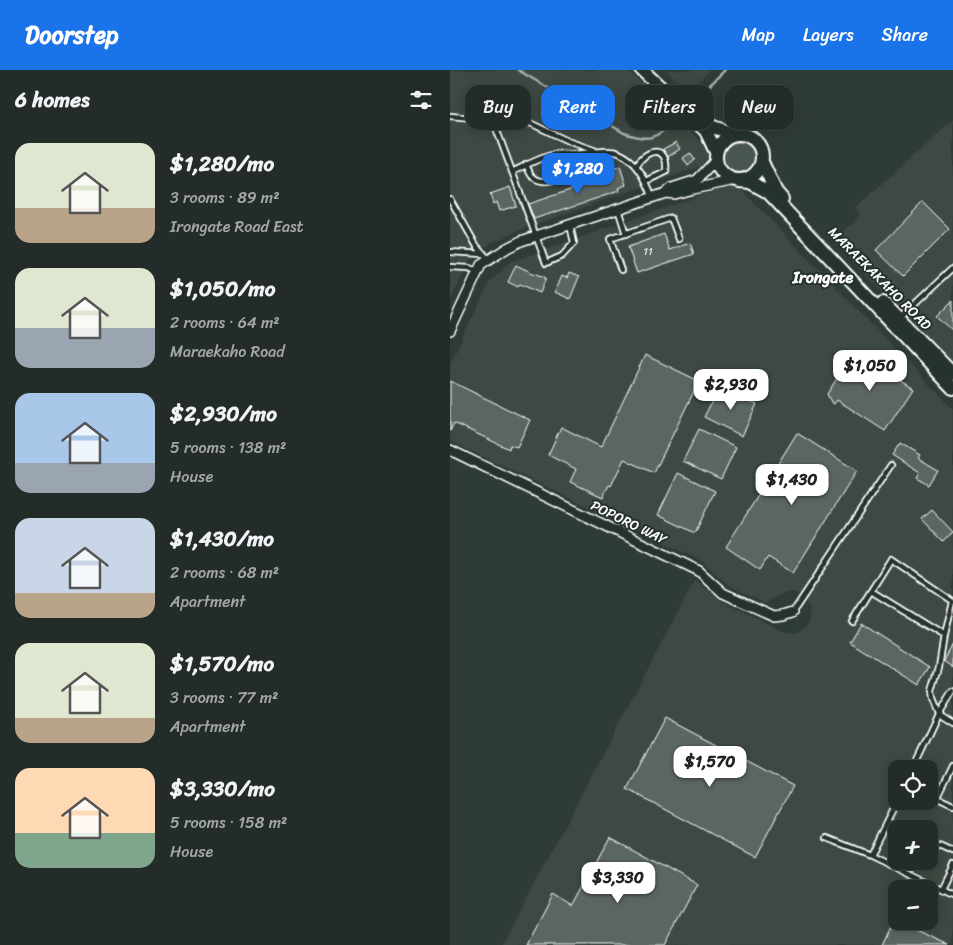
<!DOCTYPE html>
<html lang="en">
<head>
<meta charset="utf-8">
<style>
	body { margin:0; font-family:Sriracha,sans-serif; background:#2b3430; color:#f1f3f6; height:100vh; display:flex; flex-direction:column; font-size:19px; white-space:nowrap }
	* { box-sizing:border-box; margin:0 }
	p { font-size:16px; color:#a3a7a8 }
	.icon { flex:none; width:28px; height:28px; fill:none; stroke:currentColor; stroke-width:2; stroke-linecap:round; stroke-linejoin:round }
	.map { position:relative; flex:1; overflow:hidden }
	.details { display:flex; flex-direction:column; background:#232c28; width:450px }
	.details>* { flex:none }
	.hud { position:absolute; left:15px; top:15px; width:412px; height:45px; display:flex; gap:10px }
	.controls { position:absolute; left:438px; top:690px; display:grid; gap:10px }
	.controls a { display:grid; place-items:center; width:50px; height:50px; border-radius:10px; background:#232c28; box-shadow:0 2px 12px #0003,0 0 0 1px #404845; font-size:25px }
	.price { position:absolute; translate:-50% -42px; padding:0 11px; border-radius:10px; background:#fff; color:#222; font-size:16px; line-height:32px; filter:drop-shadow(0 1px 2px #0008) }
	.price::after { content:''; position:absolute; left:50%; top:30px; width:15px; height:11px; margin-left:-8px; background:inherit; clip-path:polygon(0 0,100% 0,50% 100%) }
	.price.current { background:#1a73e8; color:#fff }
	ul { padding:0; list-style:none }
	li { display:flex; align-items:center; gap:15px; height:125px; padding:0 15px }
	li span { display:grid; place-items:center; flex:none; width:140px; height:100px; border-radius:15px; color:#555 }
	li>.icon { margin-inline-start:auto }
	span .icon { width:60px; height:60px; fill:#fffc; stroke-width:1 }
	li b { font-size:21px }
	h2 { display:flex; justify-content:space-between; align-items:center; height:60px; padding:0 15px; font-size:21px }
	.chip { padding:0 18px; border-radius:15px; background:#232c28; box-shadow:0 2px 12px #0003,0 0 0 1px #404845; font-size:18px; line-height:45px }
	.chip.current { background:#1a73e8; color:#fff }
	header { display:flex; align-items:center; gap:30px; box-sizing:border-box; height:70px; padding:0 25px; background:#1a73e8; color:#fff }
	header strong { font-size:24px }
	nav { display:flex; gap:28px; margin-inline-start:auto; font-size:18px }
	main { display:flex; flex:1; min-height:0 }
	.map>svg:first-child { display:block }
</style>
</head>
<body>
<header>
<strong>Doorstep</strong>
<nav><a>Map</a><a>Layers</a><a>Share</a></nav>
</header>
<main>
<section class="details">
<h2>6 homes<svg class="icon" aria-label="filters" viewBox="0 0 24 24"><path d="M4 7h16M4 17h16"/><circle cx="9" cy="7" r="2"/><circle cx="15" cy="17" r="2"/></svg></h2>
<ul>
<li><span style="background:linear-gradient(#dfe7d0 65%,#b9a48a 0)"><svg class="icon" aria-label="home" viewBox="0 0 24 24"><path d="M3 11l9-7 9 7M6 9v11h12V9"/></svg></span><div><b>$1,280/mo</b><p>3 rooms · 89 m²</p><p>Irongate Road East</p></div></li>
<li><span style="background:linear-gradient(#dfe7d0 60%,#9aa5b1 0)"><svg class="icon" aria-label="home" viewBox="0 0 24 24"><path d="M3 11l9-7 9 7M6 9v11h12V9"/></svg></span><div><b>$1,050/mo</b><p>2 rooms · 64 m²</p><p>Maraekaho Road</p></div></li>
<li><span style="background:linear-gradient(#a9c7e8 70%,#9aa5b1 0)"><svg class="icon" aria-label="home" viewBox="0 0 24 24"><path d="M3 11l9-7 9 7M6 9v11h12V9"/></svg></span><div><b>$2,930/mo</b><p>5 rooms · 138 m²</p><p>House</p></div></li>
<li><span style="background:linear-gradient(#c9d6e8 75%,#b9a48a 0)"><svg class="icon" aria-label="home" viewBox="0 0 24 24"><path d="M3 11l9-7 9 7M6 9v11h12V9"/></svg></span><div><b>$1,430/mo</b><p>2 rooms · 68 m²</p><p>Apartment</p></div></li>
<li><span style="background:linear-gradient(#dfe7d0 75%,#b9a48a 0)"><svg class="icon" aria-label="home" viewBox="0 0 24 24"><path d="M3 11l9-7 9 7M6 9v11h12V9"/></svg></span><div><b>$1,570/mo</b><p>3 rooms · 77 m²</p><p>Apartment</p></div></li>
<li><span style="background:linear-gradient(#ffd9b3 65%,#7fa58c 0)"><svg class="icon" aria-label="home" viewBox="0 0 24 24"><path d="M3 11l9-7 9 7M6 9v11h12V9"/></svg></span><div><b>$3,330/mo</b><p>5 rooms · 158 m²</p><p>House</p></div></li>
</ul>
</section>
<div class="map">
<svg width="503" height="875" viewBox="0 0 503 875">
	<rect width="100%" height="100%" fill="#2f3b35"/>
	<filter id="ink" filterUnits="userSpaceOnUse"><feTurbulence type="fractalNoise" baseFrequency=".02" numOctaves="2"/><feDisplacementMap in="SourceGraphic" scale="10" xChannelSelector="R" yChannelSelector="G"/><feConvolveMatrix kernelMatrix="1 2 1 2 8 2 1 2 1" color-interpolation-filters="sRGB"/></filter>
	<g filter="url(#ink)">
		<path fill="#3c4842" fill-rule="evenodd" d="M0 0H178L261 82 260 93 73 159 39 174 20 190 0 232Z
			M216 0H260L238 22Z
			M503 50V296L384 171 411 145 405 138Z
			M285 113 324 153 503 339V875H51L245 510 270 530 335 562 346 563 355 557 360 550V539L350 525 342 522 332 524 316 533 286 519 277 514 252 491 0 371V293L40 211 60 192ZM446 699H479V731H446ZM446 759H479V791H446ZM446 819H479V851H446Z"/>
		<path fill="#4a544f" stroke="#a4aaa7" d="M273 88a16 16 0 1 1 32 0a16 16 0 1 1-32 0Z"/>
		<g fill="none" stroke-linecap="round" stroke-linejoin="round">
			<path stroke="#a9afac" stroke-width="2.5" d="M68 0 174 63C200 72 204 69 225 51
				M246 29 275 0"/>
		</g>
		<path fill="#5b6661" stroke="#fff" d="M226 72 230 79 218 87 213 79Z
			M240 83 245 90 238 96 233 88Z
			M170 96 176 115 168 118 169 121 84 149 78 134 165 105 163 99Z
			M60 117 66 136 49 141 46 132 43 134 40 124Z
			M473 132 500 159 453 206 426 180Z
			M214 164 220 180 240 173 244 184 187 203 178 177Z
			M66 195 85 204V203L96 208 90 223 70 214 68 217 58 212Z
			M119 203 129 207 120 229 105 222 112 206 117 208Z
			M503 230V261L487 246Z
			M195 285 249 311 204 403 174 389 161 416 159 415 153 427 120 412 126 399 98 385 111 357 151 377Z
			M414 287 463 318 435 361 387 330 384 334 381 332 377 324 397 293 407 291 410 293Z
			M0 311 80 350 67 377 60 375 59 379 4 353 0 361Z
			M270 316 307 334 292 366 254 347Z
			M249 359 286 377 271 409 233 391Z
			M347 363 407 401 343 503 318 487 310 500 276 477Z
			M450 373 470 385 468 388 488 400 479 415 467 408 470 403 442 385Z
			M228 403 265 421 245 463 208 445Z
			M482 440 503 462 494 472 472 449Z
			M411 553 480 597 469 615 400 572Z
			M503 574V597L494 591Z
			M215 648 343 716 305 787 177 719Z
			M160 767 247 815 215 875H76L103 824 123 836Z
			M444 849 446 851 500 875H432Z"/>
		<g fill="none" stroke-linecap="round" stroke-linejoin="round">
			<g stroke="#fff" stroke-width="8">
				<path id="service" d="M0 46 80 53 120 72 144 80
					M43 50 96 193 112 186 124 173 120 155
					M76 94C78 98 79 103 82 106 92 116 111 110 119 100 122 95 123 89 124 84
					M186 96C197 77 219 75 216 102L196 111
					M62 102C76 95 89 88 104 84 111 83 117 84 123 84 137 84 157 78 169 83 188 91 196 110 203 128
					M0 129 26 175 39 190
					M168 139 176 164
					M0 182 34 184
					M0 197 19 198 28 202
					M171 200 160 169 221 148 229 169
					M449 249 503 198
					M421 521 494 566 489 597 482 621 483 629 489 644 503 653
					M343 542 441 395
					M402 551 441 489 503 531
					M494 566 502 531
					M463 699 489 644 503 621
					M479 725 503 736
					M487 729 503 696
					M437 751 453 759
					M377 768 420 785 503 825
					M479 771 503 782
					M420 785 447 731
					M491 819 503 795"/>
			</g>
			<g stroke="#fff" stroke-width="12">
				<path id="minor" d="M216 123 224 124 243 119 286 110
					M0 261 31 195 57 178 71 171 216 123 222 118 247 110 266 90
					M0 380 249 501 273 523 324 546 333 545 343 542"/>
			</g>
			<g stroke="#fff" stroke-width="16">
				<path id="secondary" d="M192 0 256 61 266 82
					M251 48 263 57 284 64
					M266 87a23 23 0 1 1 46 0a23 23 0 1 1-46 0Z
					M312 92 326 122 332 129
					M289 111 300 112 318 122 503 318
					M433 233 503 304"/>
			</g>
			<use href="#service" stroke="#26332d" stroke-width="4.5"/>
			<use href="#minor" stroke="#26332d" stroke-width="9"/>
			<use href="#secondary" stroke="#26332d" stroke-width="12"/>
		</g>
	</g>
	<g text-anchor="middle" stroke-width="4" stroke-linejoin="round" paint-order="stroke">
		<g font-size="11" fill="#d6d9d8">
			<text x="198" y="185">11</text>
		</g>
		<g font-size="14" fill="#fff" stroke="#26332d">
			<text transform="translate(430 208) rotate(45)" y="5">MARAEKAKAHO ROAD</text>
			<text transform="translate(179 452) rotate(26)" y="5">POPORO WAY</text>
		</g>
		<g font-size="16" font-weight="bold" fill="#fff" stroke="#26332d">
			<text x="373" y="213">Irongate</text>
		</g>
	</g>
</svg>
<div class="controls">
<a><svg class="icon" aria-label="locate" viewBox="0 0 24 24"><circle cx="12" cy="12" r="6"/><path d="M12 2v4M12 18v4M2 12h4M18 12h4"/></svg></a>
<a>+</a>
<a>−</a>
</div>
<b class="price current" style="left:128px;top:125px">$1,280</b>
<b class="price" style="left:420px;top:322px">$1,050</b>
<b class="price" style="left:281px;top:341px">$2,930</b>
<b class="price" style="left:342px;top:436px">$1,430</b>
<b class="price" style="left:260px;top:718px">$1,570</b>
<b class="price" style="left:168px;top:834px">$3,330</b>
<div class="hud">
<a class="chip">Buy</a>
<a class="chip current">Rent</a>
<a class="chip">Filters</a>
<a class="chip">New</a>
</div>
</div>
</main>
</body>
</html>
